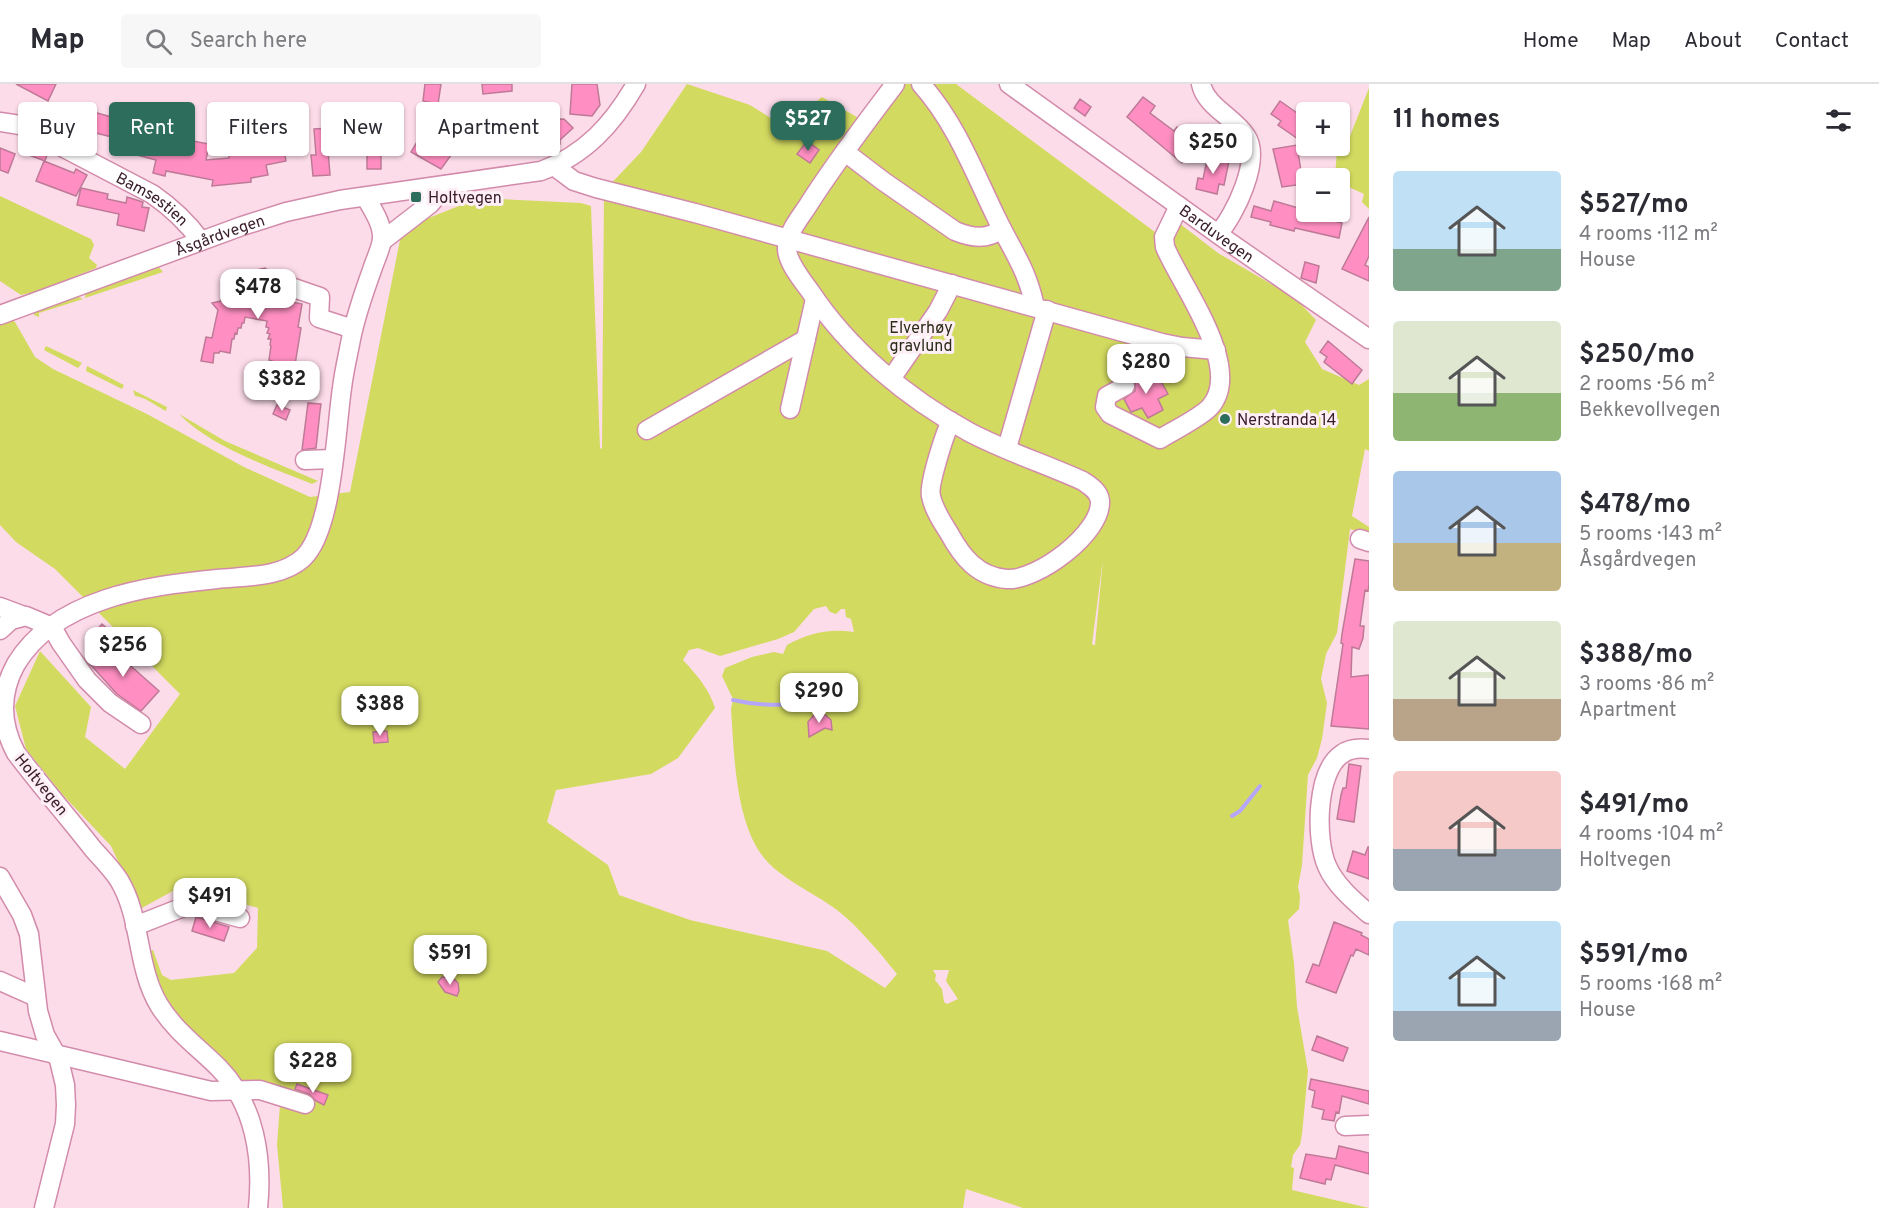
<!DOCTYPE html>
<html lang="en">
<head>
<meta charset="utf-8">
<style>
	body { margin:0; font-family:Overpass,sans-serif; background:#f7f7f7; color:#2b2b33; height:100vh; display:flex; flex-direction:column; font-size:22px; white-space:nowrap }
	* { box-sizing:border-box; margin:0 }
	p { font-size:20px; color:#7c7c81 }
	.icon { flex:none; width:33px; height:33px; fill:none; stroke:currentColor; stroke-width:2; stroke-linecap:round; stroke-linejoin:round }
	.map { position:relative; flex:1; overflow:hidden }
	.details { display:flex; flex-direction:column; background:#fff; width:510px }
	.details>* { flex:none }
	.banner { position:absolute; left:18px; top:18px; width:570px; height:54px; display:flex; gap:12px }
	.controls { position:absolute; left:1296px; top:18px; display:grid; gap:12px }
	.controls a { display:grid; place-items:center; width:54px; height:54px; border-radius:6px; background:#fff; box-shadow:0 2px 4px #0004; font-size:30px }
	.price { position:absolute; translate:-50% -51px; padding:0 14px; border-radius:12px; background:#fff; color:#222; font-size:20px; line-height:39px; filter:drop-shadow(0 2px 3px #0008) }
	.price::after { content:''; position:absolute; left:50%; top:36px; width:18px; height:14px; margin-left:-9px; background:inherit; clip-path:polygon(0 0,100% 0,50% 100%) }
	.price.current { background:#2d6d5b; color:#fff }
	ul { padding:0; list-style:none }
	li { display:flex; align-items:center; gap:18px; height:150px; padding:0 24px }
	li span { display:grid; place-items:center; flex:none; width:168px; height:120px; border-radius:6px; color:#555 }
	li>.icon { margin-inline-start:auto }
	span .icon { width:72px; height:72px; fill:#fffc; stroke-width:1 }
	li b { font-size:26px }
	h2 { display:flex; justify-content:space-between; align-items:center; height:72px; padding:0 24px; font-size:26px }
	.chip { padding:0 21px; border-radius:6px; background:#fff; box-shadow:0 2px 4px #0004; font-size:21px; line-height:54px }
	.chip.current { background:#2d6d5b; color:#fff }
	header { display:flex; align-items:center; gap:36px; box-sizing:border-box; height:84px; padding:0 30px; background:#fff; border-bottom:2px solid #e1e1e2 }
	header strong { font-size:28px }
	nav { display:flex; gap:33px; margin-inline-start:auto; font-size:21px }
	.search { width:420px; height:54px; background:#f7f7f7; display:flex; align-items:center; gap:15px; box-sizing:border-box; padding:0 21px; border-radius:6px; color:#7c7c81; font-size:22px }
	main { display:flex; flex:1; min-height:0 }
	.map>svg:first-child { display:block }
</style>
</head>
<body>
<header>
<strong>Map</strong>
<div class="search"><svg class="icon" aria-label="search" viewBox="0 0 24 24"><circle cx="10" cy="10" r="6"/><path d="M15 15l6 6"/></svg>Search here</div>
<nav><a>Home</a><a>Map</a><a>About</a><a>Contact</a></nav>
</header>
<main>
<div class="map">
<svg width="1369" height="1124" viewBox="0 0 1369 1124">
	<rect width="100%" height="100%" fill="#fcdce9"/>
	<path fill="#d3da60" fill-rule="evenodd" d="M687 0 750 21 785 43 822 13 862 36 889 0H956L1167 157 1175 136 1218 169 1295 214 1316 236 1305 258 1322 285 1359 301 1369 295V367L1365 365 1352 432 1369 443V450L1350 445 1337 549 1326 570 1321 595 1327 619 1322 655 1317 674 1308 691 1302 781 1298 803 1300 812 1299 825 1288 836 1294 879 1297 923 1308 987 1302 1050 1300 1061 1293 1071 1291 1083 1294 1084 1292 1106 1369 1124H1023L966 1105 963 1124H283L277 1061 281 1007 244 1000 187 944 159 904 147 867 153 866 162 891 171 896 234 889 257 864 258 824 182 802 140 825 111 762 62 710 26 665 15 622 40 567 91 623 85 653 125 685 180 610 55 485 16 458 0 441V229L15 238 35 273 53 285 147 330 244 383 310 413 350 408 400 156 421 137 479 114 581 119 591 122 600 364 602 365 604 107 641 68ZM1103 475 1095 561H1094L1092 560ZM826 522 830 528 836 530 841 525H845L846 533 851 535 854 548C830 544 808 549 787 561L783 570 774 568 752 573 725 584 722 592 733 615 731 625C734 668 735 726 757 764 774 793 811 806 837 826 859 843 879 868 897 890L885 904 827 867 690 836 619 811 608 781 547 738 556 706 651 690 678 674 715 624C709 605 697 591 683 576L689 566 698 564 720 572 778 555 794 548 814 525ZM933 886H949L946 897 958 915 947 920 944 918 942 905 935 896 936 891Z
		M1369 4V125L1362 118 1364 110 1340 99V94H1335L1337 65 1350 52Z
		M0 112 91 155 94 161 89 174 97 181 96 184 38 207 21 211 0 197Z
		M157 181 163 188 85 214 86 208Z
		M74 211 83 215 39 229V233L34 231V228Z
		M46 262 82 279 78 284 44 266Z
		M87 282 124 301 122 305 86 287Z
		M133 306 167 323 166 327C156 322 145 313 135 312Z
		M179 330 225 357 318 397 312 400C270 383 211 363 179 330Z"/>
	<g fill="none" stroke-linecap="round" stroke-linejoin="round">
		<path stroke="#b5a6f9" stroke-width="4" d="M733 616C759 622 784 622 811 619
			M1232 732 1240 727 1260 702"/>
	</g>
	<path fill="#ff8fc2" stroke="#be7997" stroke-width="1.5" d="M16 0H56L48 17Z
		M425 0H441L438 20 423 17Z
		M482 0H512V7L483 10Z
		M572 0H597L600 21 592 32 570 30Z
		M1143 13 1155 22 1150 29 1174 47 1177 43 1198 59 1182 79 1127 33Z
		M1080 15 1091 23 1085 32 1074 24Z
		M1280 17 1300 31 1306 21V43L1298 55 1278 41 1281 37 1271 30Z
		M90 27 126 37 124 46 186 63 188 56 209 60 206 76 229 74 228 65 245 63V69L283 61 286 77 266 81 268 91 251 94V98L212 102 213 96 166 87 165 92 153 89 156 76 133 70 136 59 88 47 83 38 89 35Z
		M470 32H501L503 55H478V53H470Z
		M564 35 573 44 560 56V60H524V54L514 55 515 36Z
		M367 41H403V63L395 58V66H381V85H367V63L328 66 330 91 313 92 311 71H316L314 45 348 43V48L367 46Z
		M423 48 454 67 441 85 411 68Z
		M807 57 819 66 810 79 797 70Z
		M33 61 48 68 45 77 29 71Z
		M1297 61 1303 100 1282 103 1273 65Z
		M0 64 15 70 8 89 0 86Z
		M1208 72 1229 77 1224 101 1219 100 1217 110 1196 105 1198 94 1203 95Z
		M44 77 74 89 76 85 87 91 76 112 36 97Z
		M81 104 108 110 107 115 126 119 127 113 143 118 142 123 149 124 144 147 117 141 119 130 77 121Z
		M1274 117 1302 125V128H1313L1332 132 1331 136 1342 139 1339 154 1295 144 1294 147 1270 141 1271 138 1251 133 1254 122 1271 127Z
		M1369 133V172L1365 181 1369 183V197L1342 185Z
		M1305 178 1319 182 1316 199 1301 194Z
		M265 184 277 193 274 203 278 212 287 214V217L302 220 298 243 301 244 293 293 281 291 283 281 269 276 271 262 270 261 271 255H268L270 250 267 249 269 244 266 243 267 237 245 233 244 239H242L241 244H238L237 250 235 249 234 255H232L230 269 220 267 219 269H214L213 279 201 277 206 253 212 254 218 226 212 219 221 217 224 206 245 210 248 192 252 187Z
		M1328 257 1362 286 1352 300 1324 278 1327 273 1320 268Z
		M1136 284 1140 291 1144 290 1149 300 1159 294 1168 310 1158 315 1163 326 1148 334 1142 324 1131 328 1124 315 1135 307V297L1127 288Z
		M308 319 321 320 320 327 316 364 302 366Z
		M277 321 290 326 286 336 273 330Z
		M1355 475 1369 477V500L1368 507 1365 506 1360 542H1364L1363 554 1359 565 1352 563 1351 593 1369 591V645L1331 642 1343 560 1341 559 1342 550Z
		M102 540 111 548 103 558 93 550Z
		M106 560 159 607 141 627 117 610 89 579Z
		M824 630 831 636 832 646 825 644 809 653 808 638 814 631Z
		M387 647 388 658 374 659 373 648Z
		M1349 680 1361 682 1354 738 1337 735 1341 711 1343 704H1346Z
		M1368 763H1369V795L1347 787 1353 767 1365 771Z
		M196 833 229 843 224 857 192 847Z
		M1334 838 1362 849 1361 851 1369 855V871L1356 865 1353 872 1351 871 1336 909 1306 898 1313 880 1319 882Z
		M442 893 453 894 458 899 459 907 457 912 445 908 438 898Z
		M1317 952 1348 964 1343 977 1312 966Z
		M1311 995 1369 1007V1020L1342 1012 1339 1029 1336 1028 1334 1037 1322 1035 1324 1026 1312 1023 1315 1007 1309 1005Z
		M297 1000 328 1011 324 1021 316 1017 309 1010 295 1005Z
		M1339 1062 1369 1069V1090L1335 1081 1331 1096 1326 1095 1325 1100 1300 1094 1306 1070 1336 1075Z"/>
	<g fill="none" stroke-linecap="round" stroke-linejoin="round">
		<g stroke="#d28baa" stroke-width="21">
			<g id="minor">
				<path d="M895 0C865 40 834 80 807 123 799 135 788 148 787 163 786 177 802 196 810 207 849 266 907 314 969 348 1005 367 1045 380 1083 397 1090 402 1099 407 1100 417 1102 449 1037 497 1007 495 978 493 962 473 949 449 942 438 933 424 931 412 928 401 945 349 951 337"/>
				<path d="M921 0C956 39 974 88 997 135 1013 168 1027 185 1035 223"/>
				<path id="s1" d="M1009 0 1229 158 1369 255"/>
				<path d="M1201 0C1206 23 1234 33 1246 52 1262 75 1235 131 1218 150"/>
				<path id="s2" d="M0 38 20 41 152 110C171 123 187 138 201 157"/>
				<path d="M845 68 883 97 955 147C972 154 987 156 1002 145"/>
				<path d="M554 82 574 97 596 104 695 129 1162 259 1182 263 1216 266"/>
				<path d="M382 157 430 120 446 101"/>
				<path d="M285 201 320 213 319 234 353 245"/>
				<path id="s3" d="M0 231 242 142 286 128 340 116 541 87C585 71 613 40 636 0"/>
				<path d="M891 295 938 227 952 200"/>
				<path d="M1125 302 1107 312 1105 323 1110 330 1160 355C1173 347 1201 333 1210 323 1245 284 1180 200 1165 163L1164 153 1179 122"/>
				<path d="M790 325 815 215"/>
				<path d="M647 346 806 255"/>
				<path d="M1007 364 1047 226"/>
				<path d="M305 376 333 375"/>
				<path d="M1360 455 1369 458"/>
				<path d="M0 523 24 532"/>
				<path d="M0 546 11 536 26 532 52 543 61 559 87 596 110 619 141 640"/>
				<path d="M1369 665C1360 664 1350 664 1342 670 1316 687 1315 755 1327 782 1335 801 1354 817 1369 830"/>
				<path d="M0 793 22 831 29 850 38 927 45 951 59 976 65 1001 66 1021 65 1040 44 1124"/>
				<path d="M135 842 186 822 194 821 240 834"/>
				<path d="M0 897 36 913"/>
				<path d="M0 957 211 1007 260 1006 305 1020"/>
				<path d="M1345 1042 1369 1041"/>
				<path d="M258 1124C263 1074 255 1021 219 984 199 964 174 946 159 921 136 883 142 834 119 796 112 785 102 775 93 765 68 733 41 702 16 669 0 639 0 609 16 580 56 514 147 502 217 495 245 492 281 494 303 474 333 446 336 344 342 304 344 287 348 271 351 255 356 231 364 208 372 186 375 176 381 165 382 155 383 141 373 126 366 114"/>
			</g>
		</g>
		<use href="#minor" stroke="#fff" stroke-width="18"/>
	</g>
	<g fill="#2d6d5b" stroke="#feeef5" stroke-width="2">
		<rect x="410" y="107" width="12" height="12" rx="3"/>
		<circle cx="1225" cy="335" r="6"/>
	</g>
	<g text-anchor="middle" stroke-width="6" stroke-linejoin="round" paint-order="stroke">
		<g font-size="16" fill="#381c29" stroke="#feeef5" text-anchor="start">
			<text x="428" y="119">Holtvegen</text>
			<text x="1237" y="341">Nerstranda 14</text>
		</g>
		<g font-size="16" fill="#381c29" stroke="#feeef5">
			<text dy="6" stroke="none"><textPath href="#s2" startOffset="172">Bamsestien</textPath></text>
			<text dy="6" stroke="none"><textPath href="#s1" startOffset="256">Barduvegen</textPath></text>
			<text dy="6" stroke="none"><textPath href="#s3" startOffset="234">Åsgårdvegen</textPath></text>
			<text transform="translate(42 700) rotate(51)" y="6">Holtvegen</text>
		</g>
		<g font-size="16" fill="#2a2c17" stroke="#feeef5">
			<text x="921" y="249">Elverhøy<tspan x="921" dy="18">gravlund</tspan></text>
		</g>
	</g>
</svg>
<div class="controls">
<a>+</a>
<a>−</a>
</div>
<b class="price current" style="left:808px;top:68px">$527</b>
<b class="price" style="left:1213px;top:91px">$250</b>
<b class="price" style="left:258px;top:236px">$478</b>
<b class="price" style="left:1146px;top:311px">$280</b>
<b class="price" style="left:282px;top:328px">$382</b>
<b class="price" style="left:123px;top:594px">$256</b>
<b class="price" style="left:819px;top:640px">$290</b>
<b class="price" style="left:380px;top:653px">$388</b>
<b class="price" style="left:210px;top:845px">$491</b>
<b class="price" style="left:450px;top:902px">$591</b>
<b class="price" style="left:313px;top:1010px">$228</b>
<div class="banner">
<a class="chip">Buy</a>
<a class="chip current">Rent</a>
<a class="chip">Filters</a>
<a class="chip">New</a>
<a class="chip">Apartment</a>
</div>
</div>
<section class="details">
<h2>11 homes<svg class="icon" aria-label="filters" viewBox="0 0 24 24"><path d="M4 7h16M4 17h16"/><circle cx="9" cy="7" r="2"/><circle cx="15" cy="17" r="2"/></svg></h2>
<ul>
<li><span style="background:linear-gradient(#bfe0f5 65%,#7fa58c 0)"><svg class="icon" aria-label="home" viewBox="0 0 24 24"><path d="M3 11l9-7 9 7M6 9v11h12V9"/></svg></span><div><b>$527/mo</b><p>4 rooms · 112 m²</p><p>House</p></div></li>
<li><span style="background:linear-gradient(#dfe7d0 60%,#8fb573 0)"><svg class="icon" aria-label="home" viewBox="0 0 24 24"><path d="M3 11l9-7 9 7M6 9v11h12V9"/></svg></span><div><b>$250/mo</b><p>2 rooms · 56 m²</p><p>Bekkevollvegen</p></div></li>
<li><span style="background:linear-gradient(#a9c7e8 60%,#c2b280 0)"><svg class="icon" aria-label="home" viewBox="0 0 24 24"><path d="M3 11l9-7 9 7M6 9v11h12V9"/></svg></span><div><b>$478/mo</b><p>5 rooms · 143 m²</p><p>Åsgårdvegen</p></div></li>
<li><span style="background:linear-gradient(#dfe7d0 65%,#b9a48a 0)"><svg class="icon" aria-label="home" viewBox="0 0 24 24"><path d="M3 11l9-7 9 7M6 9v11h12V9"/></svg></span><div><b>$388/mo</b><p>3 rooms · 86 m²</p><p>Apartment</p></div></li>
<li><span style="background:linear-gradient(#f6c9c9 65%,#9aa5b1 0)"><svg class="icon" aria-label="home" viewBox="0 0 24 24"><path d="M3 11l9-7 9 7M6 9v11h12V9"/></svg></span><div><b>$491/mo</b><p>4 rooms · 104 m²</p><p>Holtvegen</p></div></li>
<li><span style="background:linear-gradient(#bfe0f5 75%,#9aa5b1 0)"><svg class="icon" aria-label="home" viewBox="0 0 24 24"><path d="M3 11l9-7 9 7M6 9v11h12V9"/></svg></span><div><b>$591/mo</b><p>5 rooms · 168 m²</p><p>House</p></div></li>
</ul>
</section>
</main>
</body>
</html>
